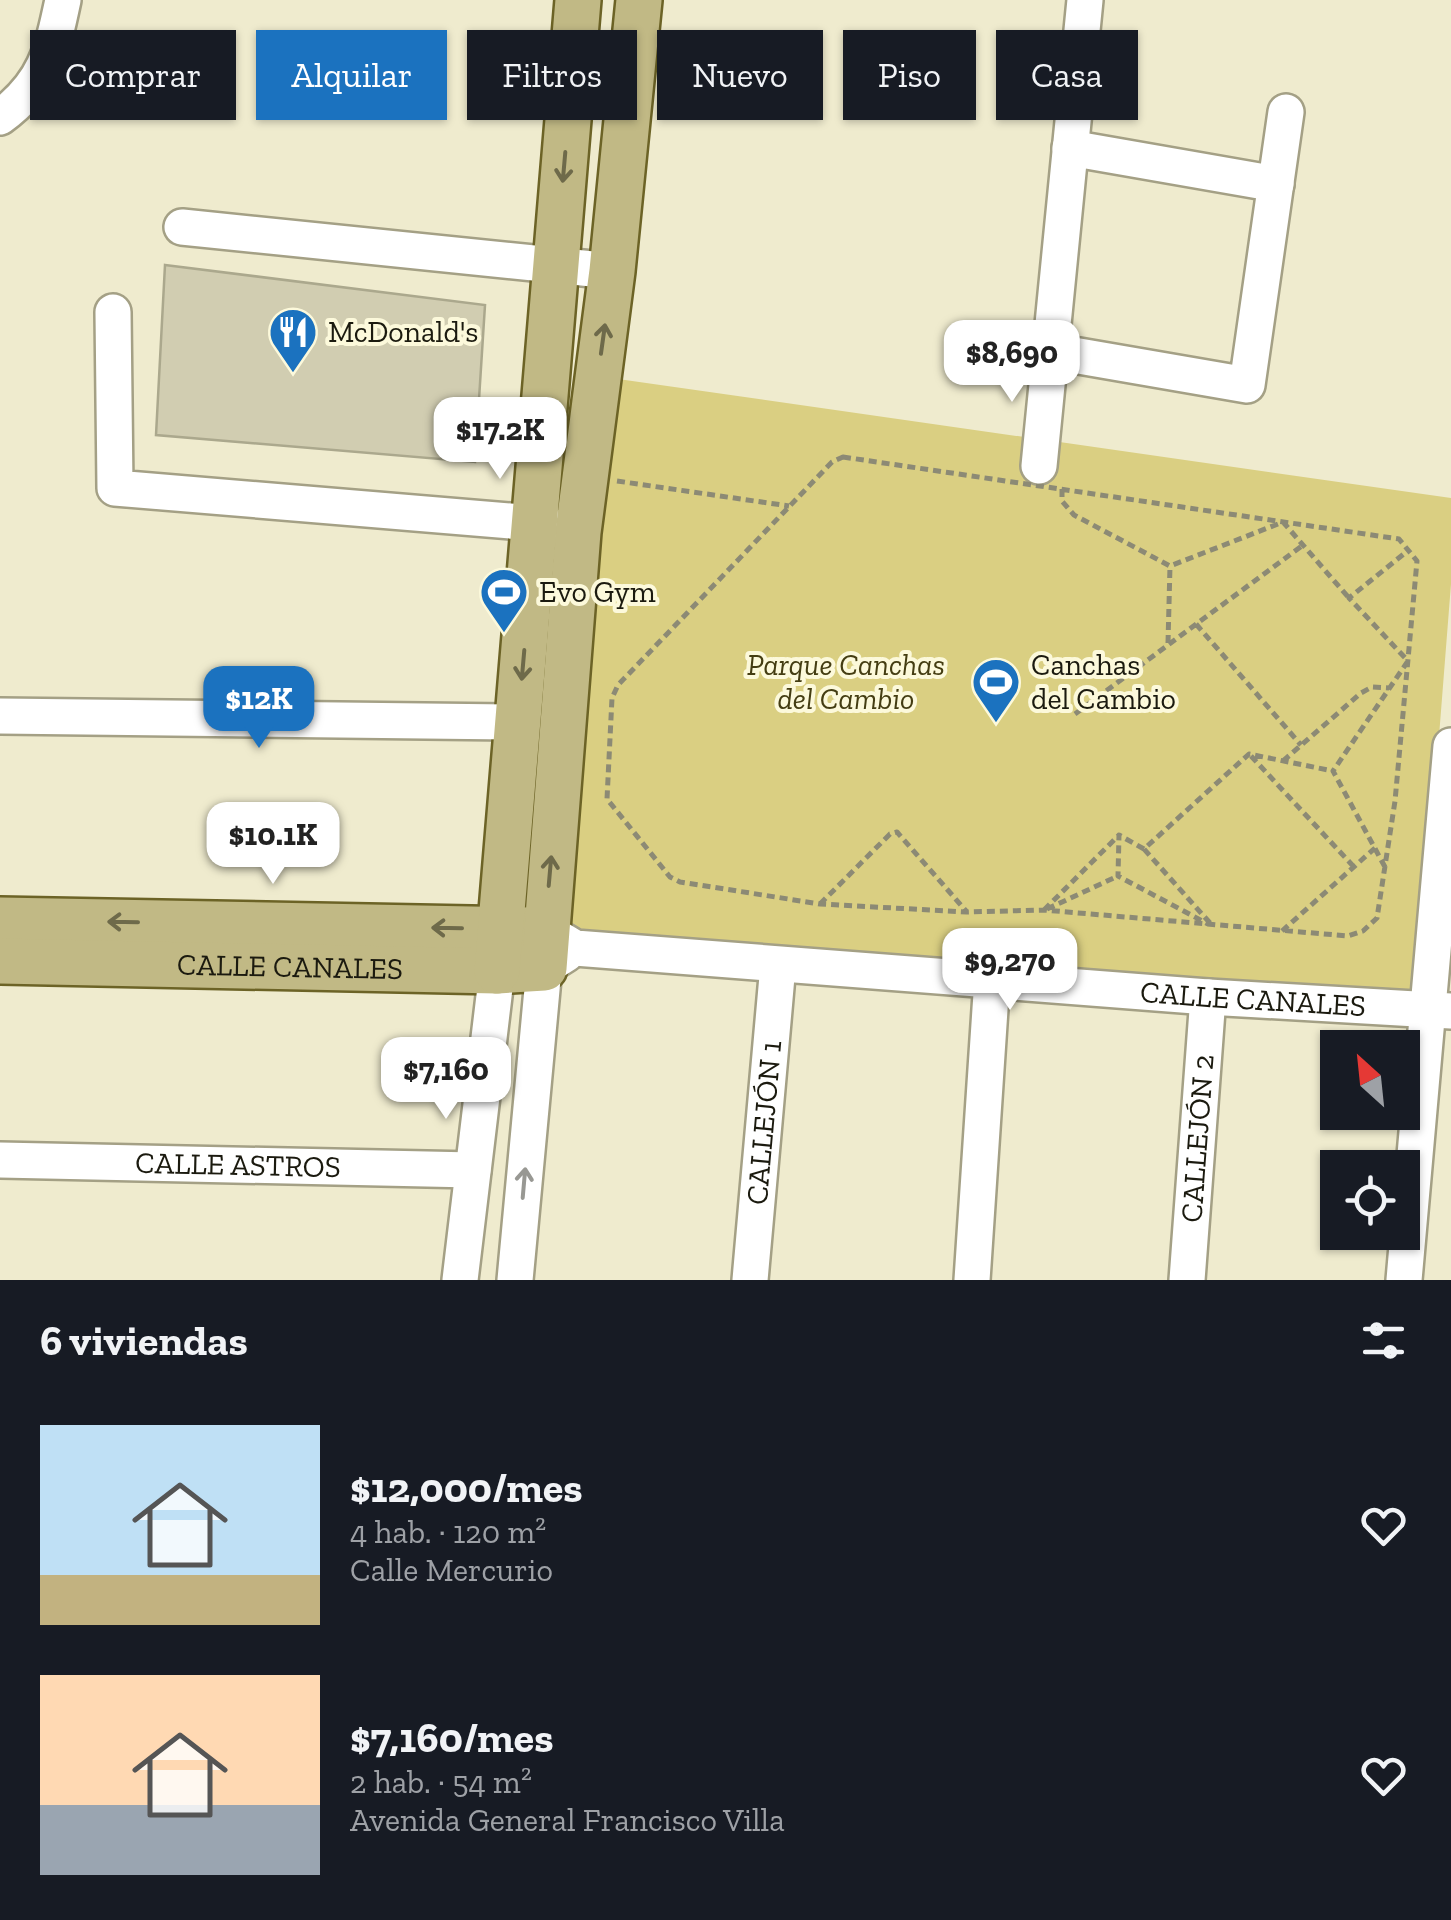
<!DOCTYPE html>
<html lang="es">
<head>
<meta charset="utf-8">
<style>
	body { margin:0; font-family:"Zilla Slab",serif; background:#20242c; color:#f1f3f6; height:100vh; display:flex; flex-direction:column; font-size:38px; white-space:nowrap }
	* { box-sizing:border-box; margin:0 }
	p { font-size:32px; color:#9ea1a6 }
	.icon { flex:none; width:55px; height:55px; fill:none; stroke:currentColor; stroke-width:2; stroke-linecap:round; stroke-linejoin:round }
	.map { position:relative; height:1280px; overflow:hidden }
	.panel { display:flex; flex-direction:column; background:#171b24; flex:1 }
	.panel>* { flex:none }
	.guide { position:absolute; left:30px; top:30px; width:1392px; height:90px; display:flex; gap:20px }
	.needle { width:65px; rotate:333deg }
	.buttons { position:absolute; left:1320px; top:1030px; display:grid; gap:20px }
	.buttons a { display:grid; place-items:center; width:100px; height:100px; border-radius:0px; background:#171b24; box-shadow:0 2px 8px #0004; font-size:50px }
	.price { position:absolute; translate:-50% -85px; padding:0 22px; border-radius:20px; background:#fff; color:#222; font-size:32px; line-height:65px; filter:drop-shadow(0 2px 5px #0008) }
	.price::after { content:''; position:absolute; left:50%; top:60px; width:30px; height:22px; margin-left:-15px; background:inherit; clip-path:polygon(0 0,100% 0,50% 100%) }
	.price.on { background:#1b72bf; color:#fff }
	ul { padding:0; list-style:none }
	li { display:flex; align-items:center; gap:30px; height:250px; padding:0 40px }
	li span { display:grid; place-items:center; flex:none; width:280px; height:200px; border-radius:0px; color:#555 }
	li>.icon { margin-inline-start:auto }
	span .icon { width:120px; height:120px; fill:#fffc; stroke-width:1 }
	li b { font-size:42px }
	h2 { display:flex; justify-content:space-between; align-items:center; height:120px; padding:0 40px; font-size:42px }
	.tag { padding:0 35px; border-radius:0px; background:#171b24; box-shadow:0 2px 8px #0004; font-size:35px; line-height:90px }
	.tag.on { background:#1b72bf; color:#fff }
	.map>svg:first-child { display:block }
</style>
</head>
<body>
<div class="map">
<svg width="1451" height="1280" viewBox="0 0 1451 1280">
	<rect width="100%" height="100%" fill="#efebce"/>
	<path fill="#dacf82" d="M597 376 1451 498V584L1418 1003 720 941 558 931Z"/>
	<path fill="#d1cdb1" stroke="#aba88d" stroke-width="2.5" d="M165 265 485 305 475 462 156 435Z"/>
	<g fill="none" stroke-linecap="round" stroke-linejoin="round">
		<g stroke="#a4a085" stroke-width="40">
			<g id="minor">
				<path d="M0 117C45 84 52 52 63 0"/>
				<path d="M1070 148 1276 184"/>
				<path d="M182 227 612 271"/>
				<path d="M113 312 115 488 534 523 557 528"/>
				<path d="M1050 351 1247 385 1286 112"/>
				<path d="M1039 466 1085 0"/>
				<path d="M0 716 518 722"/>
				<path id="s1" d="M545 930 575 948 1208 997 1451 1011"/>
				<path id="s2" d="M0 1160 473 1170"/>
				<path d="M460 1280 497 971"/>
				<path d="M515 1280 544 968 566 954"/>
				<path id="s3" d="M750 1280 778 965"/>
				<path d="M972 1280 992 979"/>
				<path id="s4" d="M1187 1280 1208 997"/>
				<path d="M1404 1280 1451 746"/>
			</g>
		</g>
		<g stroke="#6c6326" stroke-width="50">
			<g id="major">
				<path d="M0 920 528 930"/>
				<path id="s5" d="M0 961 497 971 544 968 578 532 612 271 639 0"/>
				<path d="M497 971 578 0"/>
			</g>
		</g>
		<path stroke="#8c8a75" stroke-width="5" stroke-dasharray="8 5" stroke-linecap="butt" d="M843 457 1399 539 1417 561 1395 801 1377 918 1363 931 1348 936 1044 910 967 912 820 904 680 882 670 877 607 799 612 698 618 685 832 462Z
			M617 481 789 506
			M1062 489V501L1074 515 1170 566 1283 522 1349 598
			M1196 624 1301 745
			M1168 643 1170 566
			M1075 714 1303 545
			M1251 756 1354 867
			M1283 761 1361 693 1372 687 1389 688
			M1144 849 1119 835 1118 876 1208 924
			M1385 867 1333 771 1408 661 1349 598 1410 549
			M820 904 890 834 897 832 967 912
			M1047 909 1118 876
			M1044 910 1119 835
			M1210 923 1144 849 1249 754 1333 771
			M1282 931 1375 848"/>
		<use href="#minor" stroke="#fff" stroke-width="35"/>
		<use href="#major" stroke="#c1b985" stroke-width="45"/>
	</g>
	<defs><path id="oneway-shaft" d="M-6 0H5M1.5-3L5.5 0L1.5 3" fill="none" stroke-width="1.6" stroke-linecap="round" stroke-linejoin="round" transform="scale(2.5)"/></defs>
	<g stroke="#6e6a4a">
		<use href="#oneway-shaft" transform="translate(564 167) rotate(95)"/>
		<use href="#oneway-shaft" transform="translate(603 339) rotate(-82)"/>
		<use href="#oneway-shaft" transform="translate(523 665) rotate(95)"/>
		<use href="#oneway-shaft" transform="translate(550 871) rotate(-85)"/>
		<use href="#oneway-shaft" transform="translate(123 922) rotate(-179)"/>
		<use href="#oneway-shaft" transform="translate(447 928) rotate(-179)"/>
	</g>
	<use stroke="#989893" href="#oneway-shaft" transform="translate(524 1183) rotate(-85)"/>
	<defs>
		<g id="restaurant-pin" transform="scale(2.5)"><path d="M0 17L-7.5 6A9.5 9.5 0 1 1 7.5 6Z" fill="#1b72bf" stroke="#fcf9db"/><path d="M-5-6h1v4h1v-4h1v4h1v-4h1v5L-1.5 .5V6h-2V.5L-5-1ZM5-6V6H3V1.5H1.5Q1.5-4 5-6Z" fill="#fff"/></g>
		<g id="stadium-pin" transform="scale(2.5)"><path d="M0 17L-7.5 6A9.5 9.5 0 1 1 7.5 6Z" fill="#1b72bf" stroke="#fcf9db"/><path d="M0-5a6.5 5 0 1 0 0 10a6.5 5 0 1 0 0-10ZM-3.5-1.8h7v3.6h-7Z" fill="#fff"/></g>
	</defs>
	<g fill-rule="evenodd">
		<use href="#restaurant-pin" x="293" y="332"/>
		<use href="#stadium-pin" x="504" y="592"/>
		<use href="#stadium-pin" x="996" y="682"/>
	</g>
	<g text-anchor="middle" stroke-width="8" stroke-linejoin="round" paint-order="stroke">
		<g font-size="30" fill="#1b1a0f" stroke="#fcf9db" text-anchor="start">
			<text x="328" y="342">McDonald's</text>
			<text x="539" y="602">Evo Gym</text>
			<text x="1031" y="675">Canchas<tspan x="1031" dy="34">del Cambio</tspan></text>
		</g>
		<g font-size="30" font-style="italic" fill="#443d12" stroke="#fcf9db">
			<text x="846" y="675">Parque Canchas<tspan x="846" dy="34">del Cambio</tspan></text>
		</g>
		<g font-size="30" fill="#1b1a0f" stroke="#fcf9db">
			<text dy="10" stroke="none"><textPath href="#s5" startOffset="290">CALLE CANALES</textPath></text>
			<text dy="10" stroke="none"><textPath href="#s1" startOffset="715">CALLE CANALES</textPath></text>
			<text dy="10" stroke="none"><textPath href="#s3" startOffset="158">CALLEJÓN 1</textPath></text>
			<text dy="10" stroke="none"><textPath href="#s4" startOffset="142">CALLEJÓN 2</textPath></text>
			<text dy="10" stroke="none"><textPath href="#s2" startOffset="238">CALLE ASTROS</textPath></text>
		</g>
	</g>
</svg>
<div class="buttons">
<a><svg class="needle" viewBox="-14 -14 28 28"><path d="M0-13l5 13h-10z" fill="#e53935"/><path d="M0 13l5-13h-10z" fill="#9ea1a6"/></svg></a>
<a><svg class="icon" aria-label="locate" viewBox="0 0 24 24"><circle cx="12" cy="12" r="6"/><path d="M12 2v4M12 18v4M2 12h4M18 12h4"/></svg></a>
</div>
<b class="price" style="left:1012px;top:405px">$8,690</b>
<b class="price" style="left:500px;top:482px">$17.2K</b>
<b class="price on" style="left:259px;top:751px">$12K</b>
<b class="price" style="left:273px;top:887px">$10.1K</b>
<b class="price" style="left:1010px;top:1013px">$9,270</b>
<b class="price" style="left:446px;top:1122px">$7,160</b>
<div class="guide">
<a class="tag">Comprar</a>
<a class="tag on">Alquilar</a>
<a class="tag">Filtros</a>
<a class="tag">Nuevo</a>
<a class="tag">Piso</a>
<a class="tag">Casa</a>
</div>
</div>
<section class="panel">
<h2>6 viviendas<svg class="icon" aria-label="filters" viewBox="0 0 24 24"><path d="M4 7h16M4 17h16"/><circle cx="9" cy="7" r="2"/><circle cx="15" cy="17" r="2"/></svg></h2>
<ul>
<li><span style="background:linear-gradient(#bfe0f5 75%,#c2b280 0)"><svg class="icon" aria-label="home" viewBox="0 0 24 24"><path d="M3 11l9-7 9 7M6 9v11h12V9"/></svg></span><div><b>$12,000/mes</b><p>4 hab. · 120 m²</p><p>Calle Mercurio</p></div><svg class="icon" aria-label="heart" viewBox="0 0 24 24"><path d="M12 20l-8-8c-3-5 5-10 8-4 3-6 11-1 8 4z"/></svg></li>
<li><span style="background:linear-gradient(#ffd9b3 65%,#9aa5b1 0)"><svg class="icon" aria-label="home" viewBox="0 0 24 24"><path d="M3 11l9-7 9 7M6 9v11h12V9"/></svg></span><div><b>$7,160/mes</b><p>2 hab. · 54 m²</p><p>Avenida General Francisco Villa</p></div><svg class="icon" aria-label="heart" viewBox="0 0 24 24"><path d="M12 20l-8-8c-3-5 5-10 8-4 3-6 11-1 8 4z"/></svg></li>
</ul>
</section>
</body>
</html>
